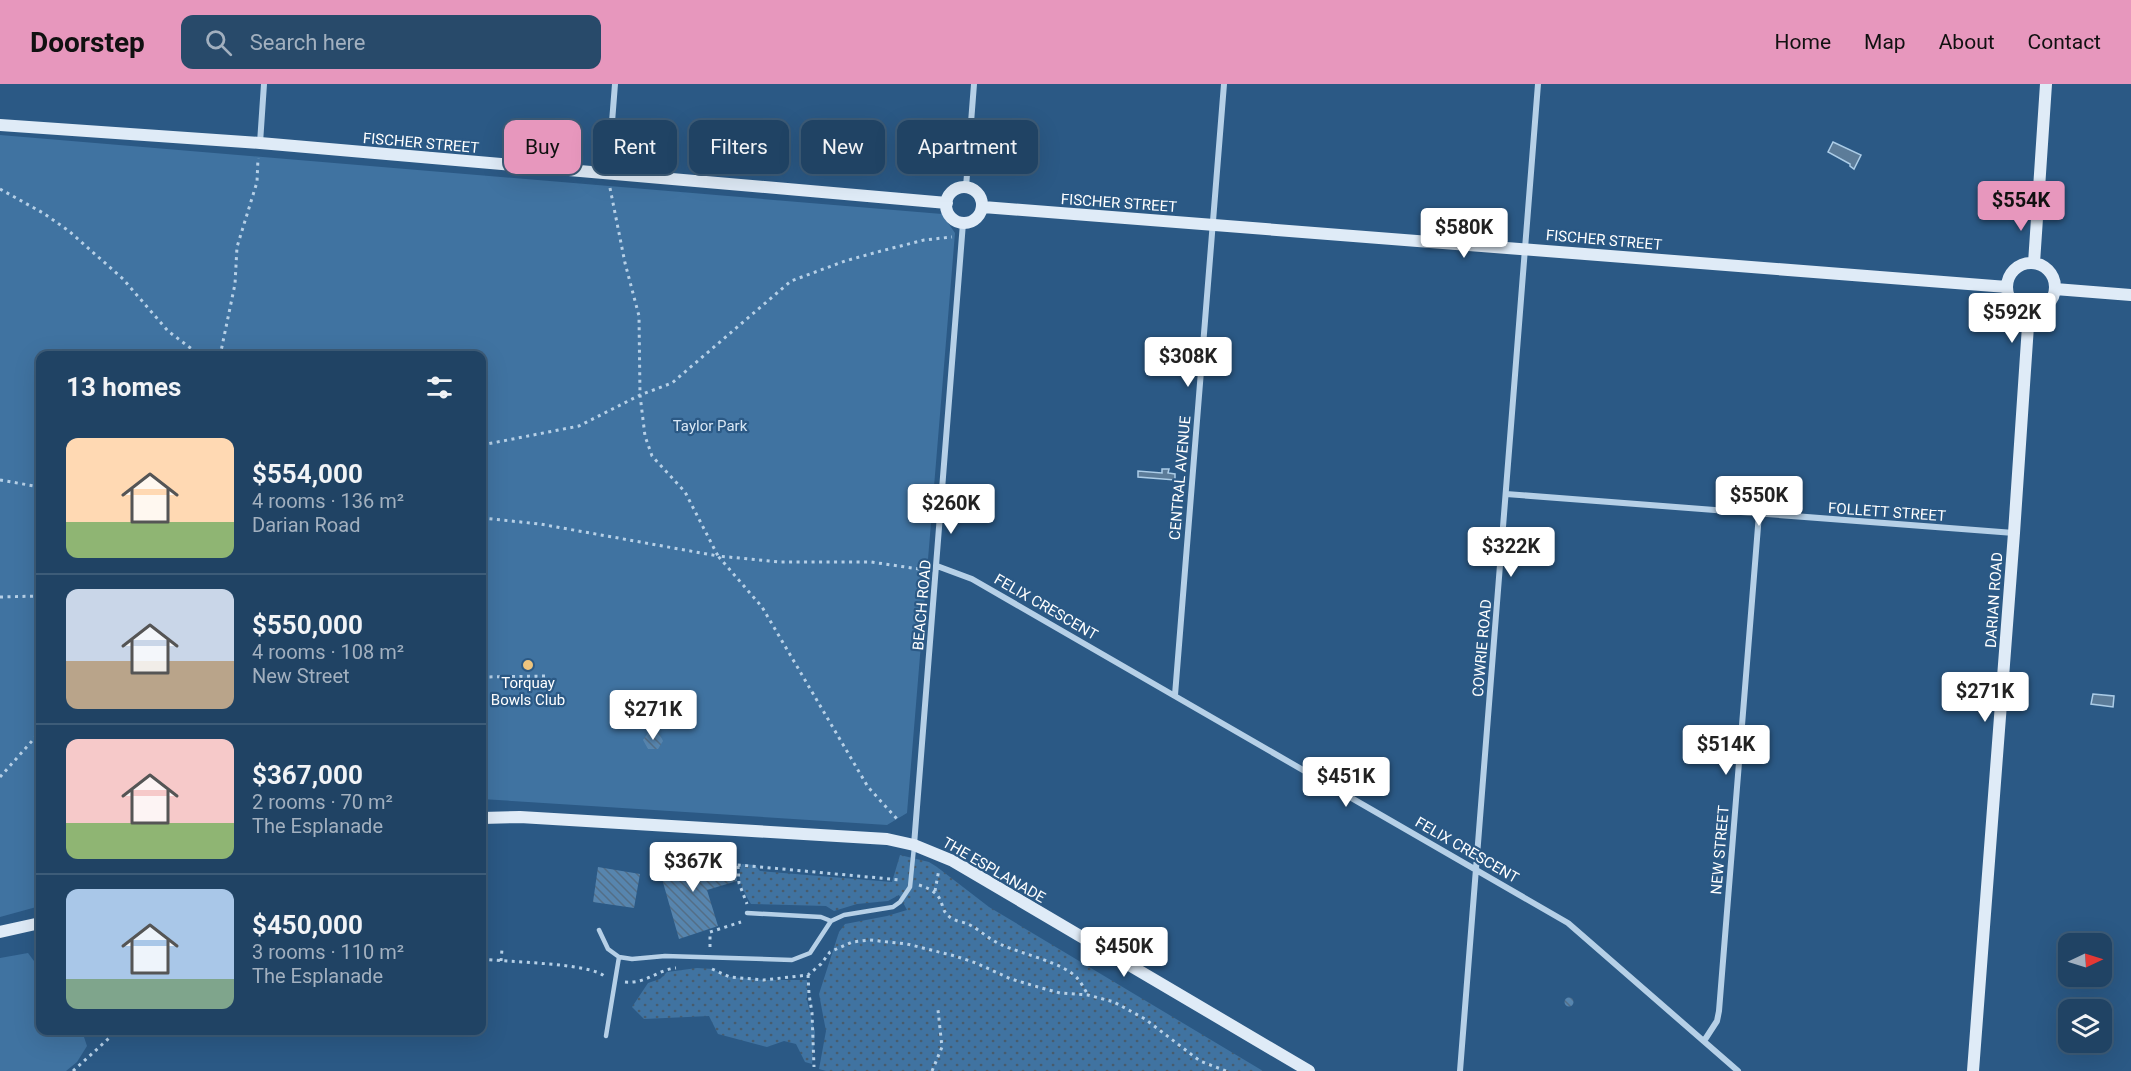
<!DOCTYPE html>
<html lang="en">
<head>
<meta charset="utf-8">
<style>
	body { margin:0; font-family:Roboto,sans-serif; background:#284a6a; color:#f1f3f6; height:100vh; display:flex; flex-direction:column; font-size:22px; white-space:nowrap }
	* { box-sizing:border-box; margin:0 }
	p { font-size:20px; color:#a2b0bf }
	.icon { flex:none; width:33px; height:33px; fill:none; stroke:currentColor; stroke-width:2; stroke-linecap:round; stroke-linejoin:round }
	.map { position:relative; flex:1; overflow:hidden }
	.details { position:absolute; left:36px; top:267px; width:450px; height:684px; display:flex; flex-direction:column; background:#204364; border-radius:12px; box-shadow:0 6px 24px #0002,0 0 0 2px #3d5c78 }
	.details>* { flex:none }
	.top-card { position:absolute; left:504px; top:36px; width:570px; height:54px; display:flex; gap:12px }
	.needle { width:39px; rotate:86deg }
	.controls { position:absolute; left:2058px; top:849px; display:grid; gap:12px }
	.controls a { display:grid; place-items:center; width:54px; height:54px; border-radius:12px; background:#204364; box-shadow:0 6px 24px #0002,0 0 0 2px #3d5c78; font-size:30px }
	.price { position:absolute; translate:-50% -51px; padding:0 14px; border-radius:6px; background:#fff; color:#222; font-size:20px; line-height:39px; filter:drop-shadow(0 2px 3px #0008) }
	.price::after { content:''; position:absolute; left:50%; top:36px; width:18px; height:14px; margin-left:-9px; background:inherit; clip-path:polygon(0 0,100% 0,50% 100%) }
	.price.selected { background:#e797bd; color:#111 }
	ul { padding:0; list-style:none }
	li { display:flex; align-items:center; gap:18px; height:150px; padding:0 30px }
	li+li { border-top:2px solid #3d5c78 }
	li span { display:grid; place-items:center; flex:none; width:168px; height:120px; border-radius:12px; color:#555 }
	li>.icon { margin-inline-start:auto }
	span .icon { width:72px; height:72px; fill:#fffc; stroke-width:1 }
	li b { font-size:26px }
	h2 { display:flex; justify-content:space-between; align-items:center; height:72px; padding:0 30px; font-size:26px }
	.pill { padding:0 21px; border-radius:12px; background:#204364; box-shadow:0 6px 24px #0002,0 0 0 2px #3d5c78; font-size:21px; line-height:54px }
	.pill.selected { background:#e797bd; color:#111 }
	header { display:flex; align-items:center; gap:36px; box-sizing:border-box; height:84px; padding:0 30px; background:#e797bd; color:#111 }
	header strong { font-size:28px }
	nav { display:flex; gap:33px; margin-inline-start:auto; font-size:21px }
	.search { width:420px; height:54px; background:#284a6a; display:flex; align-items:center; gap:15px; box-sizing:border-box; padding:0 21px; border-radius:12px; color:#a2b0bf; font-size:22px }
	.map>svg:first-child { display:block }
</style>
</head>
<body>
<header>
<strong>Doorstep</strong>
<div class="search"><svg class="icon" aria-label="search" viewBox="0 0 24 24"><circle cx="10" cy="10" r="6"/><path d="M15 15l6 6"/></svg>Search here</div>
<nav><a>Home</a><a>Map</a><a>About</a><a>Contact</a></nav>
</header>
<div class="map">
<svg width="2131" height="987" viewBox="0 0 2131 987">
	<defs>
		<pattern id="grass-dots" width="8" height="8" patternUnits="userSpaceOnUse" patternTransform="scale(1.5)"><rect width="8" height="8" fill="#4073a1"/><path d="M2 2h.1M6 6h.1" fill="none" stroke="#475c6e" stroke-width="1.8" stroke-linecap="round"/></pattern>
		<pattern id="building-back-hatch" width="6" height="6" patternUnits="userSpaceOnUse" patternTransform="scale(1.5)"><rect width="6" height="6" fill="#5785ae"/><path d="M-1 5l2 2M0 0l6 6M5-1l2 2" fill="none" stroke="#536e87"/></pattern>
	</defs>
	<rect width="100%" height="100%" fill="#2b5985"/>
	<path fill="url(#grass-dots)" d="M900 771 929 778 937 783 989 823 1263 987H826L819 985 826 947 819 910 839 848 845 840 887 832 907 826 899 811 888 817 857 820 834 827 826 822 751 820C744 808 735 794 742 780L755 781 760 787 892 798Z
		M697 884 713 885 723 891 730 893 764 896H807V916L815 948 812 980 805 978 796 960 784 957 767 963 718 950 709 932 644 935 632 923 648 899 660 895 667 888Z"/>
	<path fill="#4073a1" d="M0 51 942 130 955 149 907 729 887 741 482 715V272H40V822L0 833Z
		M28 869 40 885V946L82 947 87 962 77 978 66 987H0V874Z"/>
	<path fill="#5c7c99" stroke="#abcce7" stroke-width="1.5" d="M1833 58 1861 71 1854 85 1850 82V80L1828 68Z
		M1162 385H1169L1168 389 1175 390V396L1138 393V387L1162 389Z
		M2093 610 2114 612 2113 623 2091 620Z"/>
	<path fill="url(#building-back-hatch)" d="M648 649H659L663 657 658 665H648L643 656Z
		M657 777 736 782 737 797 707 806 718 842 679 855Z
		M598 783 640 790 634 824 593 818Z
		M1564.5 918a4.5 4.5 0 1 1 9 0a4.5 4.5 0 1 1-9 0Z"/>
	<g fill="none" stroke-linecap="round" stroke-linejoin="round">
		<path stroke="#b6d0e7" stroke-width="3" stroke-dasharray="3 4.5" stroke-linecap="butt" d="M610 104 625 179 639 232 640 311 645 352 652 372 685 408 718 472 780 478H871L926 486
			M0 105 43 129 69 147 123 195 168 247 201 272
			M220 272 235 200 237 163 257 98 258 74
			M482 361 579 342 640 311 672 299 791 197 845 177 881 167 924 156 952 153
			M0 396 40 403
			M482 434 540 440 718 472 762 523 868 703 897 735
			M0 513 40 512
			M482 593 548 592
			M0 693 40 648
			M663 774 901 796
			M738 782 739 799 747 820
			M919 801C951 811 935 826 953 835 958 838 965 838 970 841 981 847 990 856 1002 861 1022 870 1065 879 1078 895 1082 900 1085 906 1088 911
			M935 807 939 785
			M710 863V848L741 838
			M482 875C504 878 594 879 605 893
			M501 877 502 865
			M712 885 730 893 764 896 808 891 821 880 830 868 852 858 870 856 907 860 955 872 976 879 1011 895 1038 903 1060 909 1088 911 1114 918 1145 935 1200 977 1226 987
			M808 891 809 910 812 929 814 983
			M625 898C646 900 657 886 676 884
			M73 987 118 946
			M932 987 942 963 938 926"/>
		<path stroke="#b6d0e7" stroke-width="4.5" d="M747 829 821 833 831 837
			M599 846 608 865 619 873 632 875 665 872 792 876 810 869 831 837 844 831 893 823 900 818 910 803 914 763
			M606 952 619 873"/>
		<path stroke="#b6d0e7" stroke-width="6" d="M260 59 264 0
			M608 89 615 0
			M966 103 974 0
			M1506 410 2014 449
			M937 482 972 495 1568 839 1738 987
			M1175 611 1224 0
			M914 761 963 139
			M1704 957 1717 937 1719 927 1759 430
			M1460 987 1538 0"/>
		<path stroke="#dfebf7" stroke-width="12" d="M0 41 260 59 947 119
			M946 121a18 18 0 1 1 36 0a18 18 0 1 1-36 0Z
			M983 123 2007 203
			M2034 179 2046 0
			M2007 203a24 24 0 1 1 48 0a24 24 0 1 1-48 0Z
			M2055 205 2131 211
			M482 734 520 733 887 755 914 761 953 777 1309 987
			M0 848 40 839
			M1973 987 2014 449 2029 227"/>
	</g>
	<circle fill="#edc47e" stroke="#2b5985" stroke-width="2" cx="528" cy="581" r="6"/>
	<g text-anchor="middle" stroke-width="4.5" stroke-linejoin="round" paint-order="stroke">
		<g font-size="15" fill="#fff" stroke="#2b5985">
			<text transform="translate(421 59) rotate(5)" y="5">FISCHER STREET</text>
			<text transform="translate(1119 119) rotate(4)" y="5">FISCHER STREET</text>
			<text transform="translate(1604 156) rotate(5)" y="5">FISCHER STREET</text>
			<text transform="translate(1180 394) rotate(-85)" y="5">CENTRAL AVENUE</text>
			<text transform="translate(1887 428) rotate(4)" y="5">FOLLETT STREET</text>
			<text transform="translate(1994 516) rotate(-86)" y="5">DARIAN ROAD</text>
			<text transform="translate(922 521) rotate(-85)" y="5">BEACH ROAD</text>
			<text transform="translate(1046 523) rotate(30)" y="5">FELIX CRESCENT</text>
			<text transform="translate(1482 564) rotate(-85)" y="5">COWRIE ROAD</text>
			<text transform="translate(1467 766) rotate(30)" y="5">FELIX CRESCENT</text>
			<text transform="translate(1720 766) rotate(-85)" y="5">NEW STREET</text>
			<text transform="translate(994 786) rotate(30)" y="5">THE ESPLANADE</text>
		</g>
		<g font-size="15" fill="#d9e8f6" stroke="#2b5985">
			<text x="710" y="347">Taylor Park</text>
		</g>
		<g font-size="15" fill="#fff" stroke="#2b5985">
			<text x="528" y="604">Torquay<tspan x="528" dy="17">Bowls Club</tspan></text>
		</g>
	</g>
</svg>
<div class="controls">
<a><svg class="needle" viewBox="-14 -14 28 28"><path d="M0-13l5 13h-10z" fill="#e53935"/><path d="M0 13l5-13h-10z" fill="#a2b0bf"/></svg></a>
<a><svg class="icon" aria-label="layers" viewBox="0 0 24 24"><path d="M12 4l9 5-9 5-9-5zM3 14l9 5 9-5"/></svg></a>
</div>
<b class="price selected" style="left:2021px;top:148px">$554K</b>
<b class="price" style="left:1464px;top:175px">$580K</b>
<b class="price" style="left:2012px;top:260px">$592K</b>
<b class="price" style="left:1188px;top:304px">$308K</b>
<b class="price" style="left:1759px;top:443px">$550K</b>
<b class="price" style="left:951px;top:451px">$260K</b>
<b class="price" style="left:1511px;top:494px">$322K</b>
<b class="price" style="left:1985px;top:639px">$271K</b>
<b class="price" style="left:653px;top:657px">$271K</b>
<b class="price" style="left:1726px;top:692px">$514K</b>
<b class="price" style="left:1346px;top:724px">$451K</b>
<b class="price" style="left:693px;top:809px">$367K</b>
<b class="price" style="left:1124px;top:894px">$450K</b>
<div class="top-card">
<a class="pill selected">Buy</a>
<a class="pill">Rent</a>
<a class="pill">Filters</a>
<a class="pill">New</a>
<a class="pill">Apartment</a>
</div>
<section class="details">
<h2>13 homes<svg class="icon" aria-label="filters" viewBox="0 0 24 24"><path d="M4 7h16M4 17h16"/><circle cx="9" cy="7" r="2"/><circle cx="15" cy="17" r="2"/></svg></h2>
<ul>
<li><span style="background:linear-gradient(#ffd9b3 70%,#8fb573 0)"><svg class="icon" aria-label="home" viewBox="0 0 24 24"><path d="M3 11l9-7 9 7M6 9v11h12V9"/></svg></span><div><b>$554,000</b><p>4 rooms · 136 m²</p><p>Darian Road</p></div></li>
<li><span style="background:linear-gradient(#c9d6e8 60%,#b9a48a 0)"><svg class="icon" aria-label="home" viewBox="0 0 24 24"><path d="M3 11l9-7 9 7M6 9v11h12V9"/></svg></span><div><b>$550,000</b><p>4 rooms · 108 m²</p><p>New Street</p></div></li>
<li><span style="background:linear-gradient(#f6c9c9 70%,#8fb573 0)"><svg class="icon" aria-label="home" viewBox="0 0 24 24"><path d="M3 11l9-7 9 7M6 9v11h12V9"/></svg></span><div><b>$367,000</b><p>2 rooms · 70 m²</p><p>The Esplanade</p></div></li>
<li><span style="background:linear-gradient(#a9c7e8 75%,#7fa58c 0)"><svg class="icon" aria-label="home" viewBox="0 0 24 24"><path d="M3 11l9-7 9 7M6 9v11h12V9"/></svg></span><div><b>$450,000</b><p>3 rooms · 110 m²</p><p>The Esplanade</p></div></li>
</ul>
</section>
</div>
</body>
</html>
